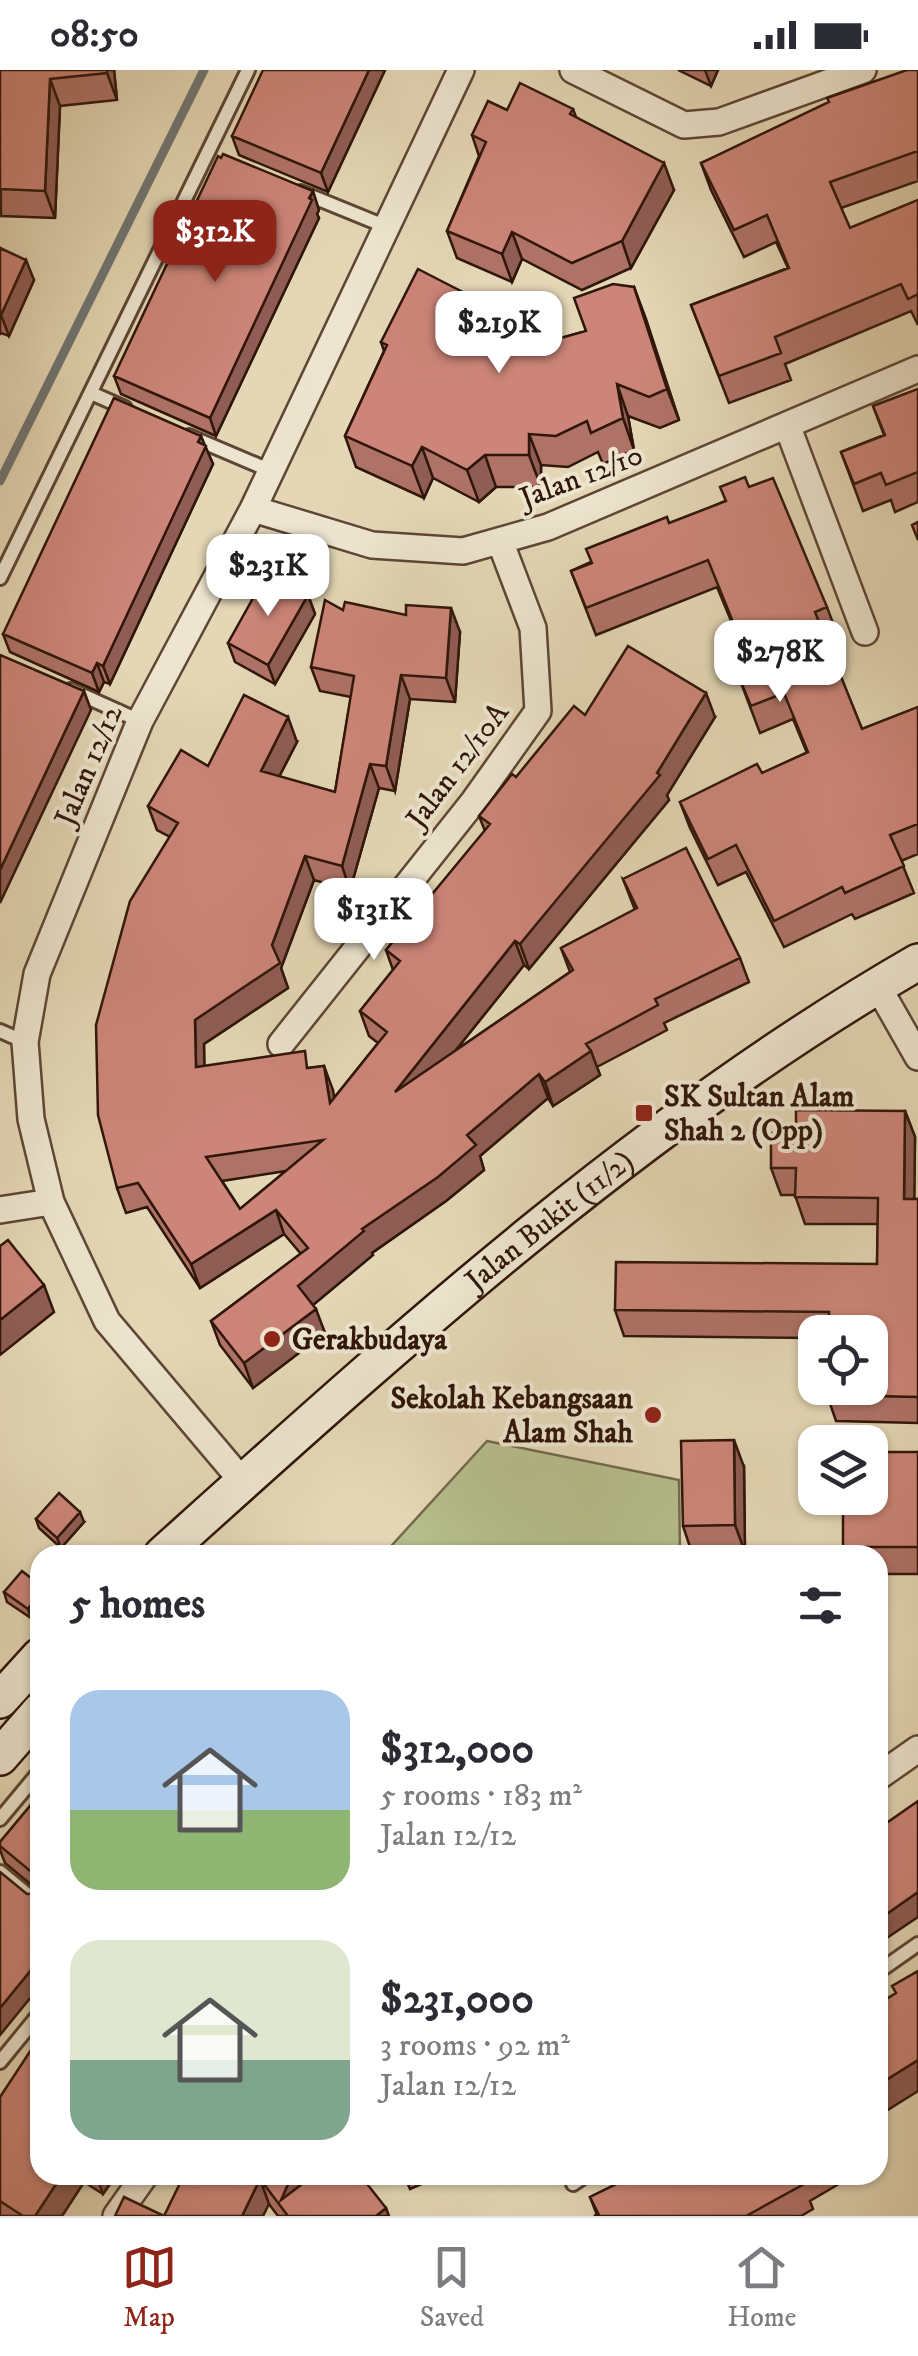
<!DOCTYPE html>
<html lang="en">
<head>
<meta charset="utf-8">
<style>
	body { margin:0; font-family:"IM FELL DW Pica",serif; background:#f2f2f3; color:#2b2b33; height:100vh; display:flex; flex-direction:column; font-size:38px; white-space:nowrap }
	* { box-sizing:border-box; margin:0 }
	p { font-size:32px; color:#7c7c81 }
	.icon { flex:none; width:55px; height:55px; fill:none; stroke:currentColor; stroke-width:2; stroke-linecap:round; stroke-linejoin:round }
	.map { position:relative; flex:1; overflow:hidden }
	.sheet { position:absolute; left:30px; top:1475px; width:858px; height:640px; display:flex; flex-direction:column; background:#fff; border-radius:30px; box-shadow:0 2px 8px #0004 }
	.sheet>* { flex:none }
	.controls { position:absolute; left:798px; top:1245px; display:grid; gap:20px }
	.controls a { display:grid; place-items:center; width:90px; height:90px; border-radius:20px; background:#fff; box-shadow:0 2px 8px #0004; font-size:50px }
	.price { position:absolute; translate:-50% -85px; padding:0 22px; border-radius:20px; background:#fff; color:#222; font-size:32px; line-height:65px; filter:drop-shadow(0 2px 5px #0008) }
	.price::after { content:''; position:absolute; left:50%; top:60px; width:30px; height:22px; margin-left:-15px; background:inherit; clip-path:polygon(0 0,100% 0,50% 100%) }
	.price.selected { background:#8f2418; color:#fff }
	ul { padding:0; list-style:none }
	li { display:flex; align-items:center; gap:30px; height:250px; padding:0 40px }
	li span { display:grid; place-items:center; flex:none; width:280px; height:200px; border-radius:30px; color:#555 }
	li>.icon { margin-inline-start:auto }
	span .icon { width:120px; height:120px; fill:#fffc; stroke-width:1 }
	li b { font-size:42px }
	h2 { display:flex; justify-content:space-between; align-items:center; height:120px; padding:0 40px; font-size:42px }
	.status { display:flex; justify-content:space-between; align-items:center; height:70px; padding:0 50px; background:#fff; direction:ltr }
	.status svg { height:28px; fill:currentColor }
	.dock { display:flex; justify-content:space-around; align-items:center; height:140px; border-top:2px solid #e1e1e2; background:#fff; font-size:28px; color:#7c7c81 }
	.dock a { display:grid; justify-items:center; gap:5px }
	.dock .selected { color:#8f2418 }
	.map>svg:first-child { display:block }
</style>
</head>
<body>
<div class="status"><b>08:50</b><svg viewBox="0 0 49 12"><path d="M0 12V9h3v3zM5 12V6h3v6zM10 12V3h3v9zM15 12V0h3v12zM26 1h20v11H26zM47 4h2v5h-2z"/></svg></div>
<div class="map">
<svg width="918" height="2146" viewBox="0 0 918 2146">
	<rect width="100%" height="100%" fill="#e4d7b5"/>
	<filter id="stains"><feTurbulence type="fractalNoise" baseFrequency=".002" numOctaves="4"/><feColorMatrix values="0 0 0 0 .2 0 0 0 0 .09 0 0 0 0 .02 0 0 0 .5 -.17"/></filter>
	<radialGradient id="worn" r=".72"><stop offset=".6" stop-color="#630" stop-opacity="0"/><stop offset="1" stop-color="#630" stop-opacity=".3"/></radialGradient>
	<path fill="#b5be8c" stroke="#726a4a" stroke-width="2.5" d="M487 1371 679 1410 680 1485H383Z"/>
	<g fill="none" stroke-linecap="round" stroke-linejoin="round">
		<path stroke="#717673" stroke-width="9" d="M0 411 204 0"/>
		<g stroke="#5d4634" stroke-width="18">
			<path id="lane" d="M301 122 387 157
				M91 323 125 338
				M189 366 269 400
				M0 508 248 0
				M71 620 140 651
				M0 961 25 972
				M0 1749 40 1701
				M0 1802 40 1835
				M878 1902 918 1874
				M0 1992 40 1943
				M573 2114 586 2105"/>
		</g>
		<g stroke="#5d4634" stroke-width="30">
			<path id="street" d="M573 0 684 55 719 52 863 0
				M787 355 865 562
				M253 439 372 475 463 481 548 457 918 299
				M877 915 918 987
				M281 974 474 731 538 641 533 558 500 471
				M0 1140 51 1132
				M243 1412 107 1251 51 1132 31 1049 25 972 37 904 140 651 253 439 461 0
				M878 1707 918 1679
				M116 2146 145 2105"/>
		</g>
		<g stroke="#301609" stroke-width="40">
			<g id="secondary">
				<path id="s1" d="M162 1485C400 1271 640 1052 918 892"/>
				<path d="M0 1630 40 1586"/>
				<path d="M0 1687 40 1641"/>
			</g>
		</g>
		<use href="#lane" stroke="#ede5cf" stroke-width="12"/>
		<use href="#street" stroke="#ede5cf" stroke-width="25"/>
		<use href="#secondary" stroke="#ede5cf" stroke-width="35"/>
	</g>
	<path fill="#af7267" stroke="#301609" stroke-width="2.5" fill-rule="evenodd" d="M0 0H114L117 30 60 36 55 148 1 146Z
		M385 0 328 122 239 85 232 66Z
		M678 0H718L711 16Z
		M918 0V111L841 138 850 158 918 130V255L911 241 785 294 791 310 729 333 691 235 788 198 776 172 744 187 711 120 701 93Z
		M573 39 576 47 674 120 631 198 582 220 522 189 512 212 457 188 447 161 479 86 472 65 507 40Z
		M319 140 317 144 319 148 216 366 121 324 114 306Z
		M0 178 34 210 9 266 1 263 0 264Z
		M634 217 679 350 660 358 628 346 634 380 603 394 598 382 568 397 541 395V417H496L479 432 433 408 424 428 356 397 345 366 384 281 381 272 490 240 536 275 586 261Z
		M918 319V432L895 442 891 430 863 441 841 382 884 365 873 336Z
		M204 375 213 394 110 614 104 612 99 622 10 582 3 564Z
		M749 417 827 537 837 564 825 568 862 659 918 637V784L901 791 914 823 855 849 852 844 784 877 746 802 718 815 690 758 680 732 762 703 807 683 793 649 760 663 738 605 751 599 717 517 596 565 571 501 725 431Z
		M308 525 315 544 275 614 235 592 228 573Z
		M343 540 460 562 455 632 410 629 395 721 379 718 350 820 314 810 281 898 288 918 204 974V996L311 998 324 996 334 1028 378 973 369 966 360 941 393 900 386 880 485 761 479 746 516 707 585 645 715 647 667 725 669 730 529 899 524 895 456 980 570 902 561 878 635 840 623 809 740 888 749 912 664 953 667 960 597 997 600 1005 553 1036 548 1028 480 1086 484 1100 446 1131 372 1183 373 1185 313 1235 325 1263 253 1318 220 1275 211 1251 301 1184 284 1164 200 1218 147 1137 126 1143 117 1118 170 767 157 760 148 736 208 696 297 672 279 707 335 722 351 627 320 621 311 597ZM286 1101 240 1139 222 1111Z
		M905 1041 915 1067 914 1129H918V1353L836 1351 827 1325 870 1262H815V1268L624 1266 615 1240 877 1194 878 1154H805L795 1125H781L771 1098 796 1064Z
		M918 1382V1504H878V1485H846L843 1477Z
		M744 1397 745 1482 692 1483 683 1456Z
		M36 1449 84 1452 61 1478 39 1458Z
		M40 1515V1536L31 1548 7 1532 4 1522Z
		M40 1724V1822L5 1793 0 1780V1772Z
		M0 2027 40 2105H116L103 2124 84 2112 62 2146H0Z
		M184 2105H312L311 2107 389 2146H278L269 2134Z
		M404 2105H442L410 2119Z
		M635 2105H854L810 2131 813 2139 801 2146H594L597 2145 590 2127Z"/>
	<path fill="#8f5d54" stroke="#301609" stroke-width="2.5" d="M107 0H114L117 30 107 3Z
		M369 0H385L328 122 321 103Z
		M705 0H718L711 16Z
		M50 9 60 36 55 148 45 121Z
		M664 93 674 120 631 198 622 171Z
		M313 121 319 140 317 144 319 148 216 366 210 348Z
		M512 162 522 189 512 212 502 184Z
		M26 190 34 210 9 266 1 245Z
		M634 217 646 249 679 350 667 319Z
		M617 314 628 346 634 380 623 348Z
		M529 364 541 395V417L529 385Z
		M201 366 213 394 110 614 103 596Z
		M422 377 433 408 424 428 412 396Z
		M485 385 496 417 479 432 467 400Z
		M308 525 315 544 275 614 268 595Z
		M451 538 460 562 455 632 446 608Z
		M97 593 104 612 99 622 92 603Z
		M401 605 410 629 395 721 386 696Z
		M84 621 91 640 0 833V800Z
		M706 623 715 647 667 725 669 730 529 899 520 874 657 703Z
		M288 647 297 672 269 726 261 701Z
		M370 694 379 718 350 820 342 796Z
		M305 786 314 810 281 898 288 918 204 974 205 1021 196 997 195 950 272 875Z
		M515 871 524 895 403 1046 395 1022Z
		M591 981 600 1005 553 1036 545 1012Z
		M324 996 333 1020 339 1057 330 1033Z
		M539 1004 548 1028 480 1086 484 1100 446 1131 372 1183 373 1185 307 1240 298 1216 467 1065Z
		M905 1041 915 1067 914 1155 904 1129Z
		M276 1140 284 1164 200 1218 191 1194Z
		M44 1215 54 1242 0 1285V1250Z
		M316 1239 325 1263 253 1318 244 1293Z
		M734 1370 744 1397 745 1482 735 1455Z
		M80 1442 84 1452 61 1478 57 1468Z
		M40 1522V1536L31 1548 28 1539Z
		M918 1822V1847L878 1874V1850Z
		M40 1889V1916L0 1965V1938Z
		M918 1990V2021L878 2046V2015Z
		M62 2105H82L84 2112 62 2146H35Z
		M96 2105H116L103 2124Z
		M292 2105H312L294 2146 281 2130Z
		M260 2109 269 2134 263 2146H242Z
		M386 2138 389 2146H376Z"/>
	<path fill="#cc8578" stroke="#301609" stroke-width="2.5" fill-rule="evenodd" d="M0 0H107V3L50 9 45 121 0 119Z
		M263 0H369L321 103 232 66Z
		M907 0H918V81L830 112 850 158 918 130V224L908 229 901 214 775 267 781 283 719 306 691 235 789 198 767 145 734 160 701 93 829 32 827 28Z
		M520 13 573 39 570 44 664 93 622 171 572 193 512 162 502 184 447 161 486 72 472 65 488 31 507 40Z
		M223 84 313 121 309 128 312 130 210 348 114 306 218 86 221 88Z
		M0 178 26 190 1 245H0Z
		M418 199 488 235 487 237 536 275 586 261 574 228 613 214 634 217 667 319 649 327 617 314 623 348 591 363 587 351 556 366 529 364V385H485L467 400 422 377 412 396 345 366 387 275 381 272Z
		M918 319V402L886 415 881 403 854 414 841 382 885 365 873 336Z
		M114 328 201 366 198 372 206 376 103 596 97 593 92 603 3 564Z
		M745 407 749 417 773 408 827 537 815 542 862 659 918 637V754L890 765 904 796 845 823 842 817 774 851 736 775 708 789 680 732 757 694 762 703 808 682 784 623 751 636 738 605 752 599 708 490 586 538 571 501 592 493 586 479 667 447 669 453 726 431 720 417Z
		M918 452V470L912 455Z
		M267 503 308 525 268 595 228 573Z
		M325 530 343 540 345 532 406 545V535L451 538 446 608 401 605 386 696 370 694 342 796 305 786 272 875 280 893 195 950 196 997 305 981 307 998 324 996 330 1033 387 962 360 941 400 891 386 880 490 754 479 746 512 704 516 707 574 636 585 645 628 576 706 623 657 703 660 705 520 874 515 871 395 1022 573 900 561 878 637 838 623 809 686 778 740 888 655 929 658 935 586 974 591 981 545 1012 539 1004 467 1065 476 1075 438 1107 362 1159 364 1161 298 1216 316 1239 244 1293 211 1251 308 1178 276 1140 191 1194 138 1113 117 1118 98 1045 96 955 130 831 178 753 148 736 181 680 208 696 244 625 288 647 261 701 335 722 354 606 311 597ZM323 1070 240 1139 206 1087Z
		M0 585 84 621 0 800Z
		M796 1040 905 1041 904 1129H918V1327L827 1325V1318H870V1262H829V1242L615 1240 616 1192 877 1194 878 1128 795 1127 796 1098H771V1063L796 1064Z
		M8 1170 44 1215 0 1250V1176Z
		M734 1370 735 1455 683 1456 681 1371Z
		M870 1382H918V1477H843V1428H870Z
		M59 1423 80 1442 57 1468 36 1449Z
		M22 1501 40 1515V1522L28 1539 4 1522Z
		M40 1724V1809L0 1776V1772Z
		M918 1731V1822L878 1850V1759Z
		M0 1802 27 1824 40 1823V1889L0 1938Z
		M918 1901V1990L878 2015V1934L896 1923 892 1916Z
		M40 1978V2105H62L35 2146H23L0 2131V2027L31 1980 36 1983Z
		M184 2105H292L281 2130 314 2105H360L386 2138 376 2146H288L260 2109 242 2146H164Z
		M635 2105H801L799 2106 804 2114 746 2146H594L599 2145 590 2127Z
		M124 2127 164 2146H115Z"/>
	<g fill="#8f2418" stroke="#ede5cf" stroke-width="4">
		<rect x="634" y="1033" width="20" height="20" rx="5"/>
		<circle cx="272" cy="1269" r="10"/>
		<circle cx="653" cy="1345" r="10"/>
	</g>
	<g text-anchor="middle" stroke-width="8" stroke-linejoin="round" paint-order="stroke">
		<g font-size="30" fill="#301609" stroke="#ede5cf">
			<text transform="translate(581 406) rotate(-21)" y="10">Jalan 12/10</text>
			<text transform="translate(88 695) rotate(-67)" y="10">Jalan 12/12</text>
			<text transform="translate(457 695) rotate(-53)" y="10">Jalan 12/10A</text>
			<text dy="10" stroke="none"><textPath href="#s1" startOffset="512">Jalan Bukit (11/2)</textPath></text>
		</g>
		<g font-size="30" font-weight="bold" fill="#301609" stroke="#ede5cf" text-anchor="start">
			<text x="664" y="1036">SK Sultan Alam<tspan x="664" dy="34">Shah 2 (Opp)</tspan></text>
			<text x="292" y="1279">Gerakbudaya</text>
			<text x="633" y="1338" text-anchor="end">Sekolah Kebangsaan<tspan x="633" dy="34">Alam Shah</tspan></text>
		</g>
	</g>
	<rect width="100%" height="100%" filter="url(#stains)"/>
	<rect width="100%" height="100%" fill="url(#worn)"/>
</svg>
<div class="controls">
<a><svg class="icon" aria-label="locate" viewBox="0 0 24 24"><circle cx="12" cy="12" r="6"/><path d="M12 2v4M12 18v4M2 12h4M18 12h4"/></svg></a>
<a><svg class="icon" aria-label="layers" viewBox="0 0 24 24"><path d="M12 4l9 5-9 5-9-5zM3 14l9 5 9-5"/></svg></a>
</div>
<b class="price selected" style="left:215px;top:215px">$312K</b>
<b class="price" style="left:499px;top:306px">$219K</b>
<b class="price" style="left:268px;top:549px">$231K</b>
<b class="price" style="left:780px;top:635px">$278K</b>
<b class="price" style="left:374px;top:893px">$131K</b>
<section class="sheet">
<h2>5 homes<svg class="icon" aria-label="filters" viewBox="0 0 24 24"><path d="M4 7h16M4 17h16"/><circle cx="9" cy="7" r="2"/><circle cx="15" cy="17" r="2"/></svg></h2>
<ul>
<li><span style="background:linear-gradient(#a9c7e8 60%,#8fb573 0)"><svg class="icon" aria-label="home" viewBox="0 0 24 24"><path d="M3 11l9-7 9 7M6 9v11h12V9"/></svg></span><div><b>$312,000</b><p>5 rooms · 183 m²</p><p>Jalan 12/12</p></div></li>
<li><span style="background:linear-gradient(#dfe7d0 60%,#7fa58c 0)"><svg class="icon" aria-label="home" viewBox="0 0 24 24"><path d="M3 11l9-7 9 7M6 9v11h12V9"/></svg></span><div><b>$231,000</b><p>3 rooms · 92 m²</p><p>Jalan 12/12</p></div></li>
</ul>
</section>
</div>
<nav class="dock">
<a class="selected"><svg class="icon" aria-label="map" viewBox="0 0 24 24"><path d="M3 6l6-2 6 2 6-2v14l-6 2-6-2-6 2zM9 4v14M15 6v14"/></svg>Map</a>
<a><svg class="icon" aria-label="saved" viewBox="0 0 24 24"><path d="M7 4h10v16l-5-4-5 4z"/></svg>Saved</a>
<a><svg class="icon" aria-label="home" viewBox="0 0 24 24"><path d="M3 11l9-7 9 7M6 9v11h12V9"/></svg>Home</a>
</nav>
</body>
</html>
